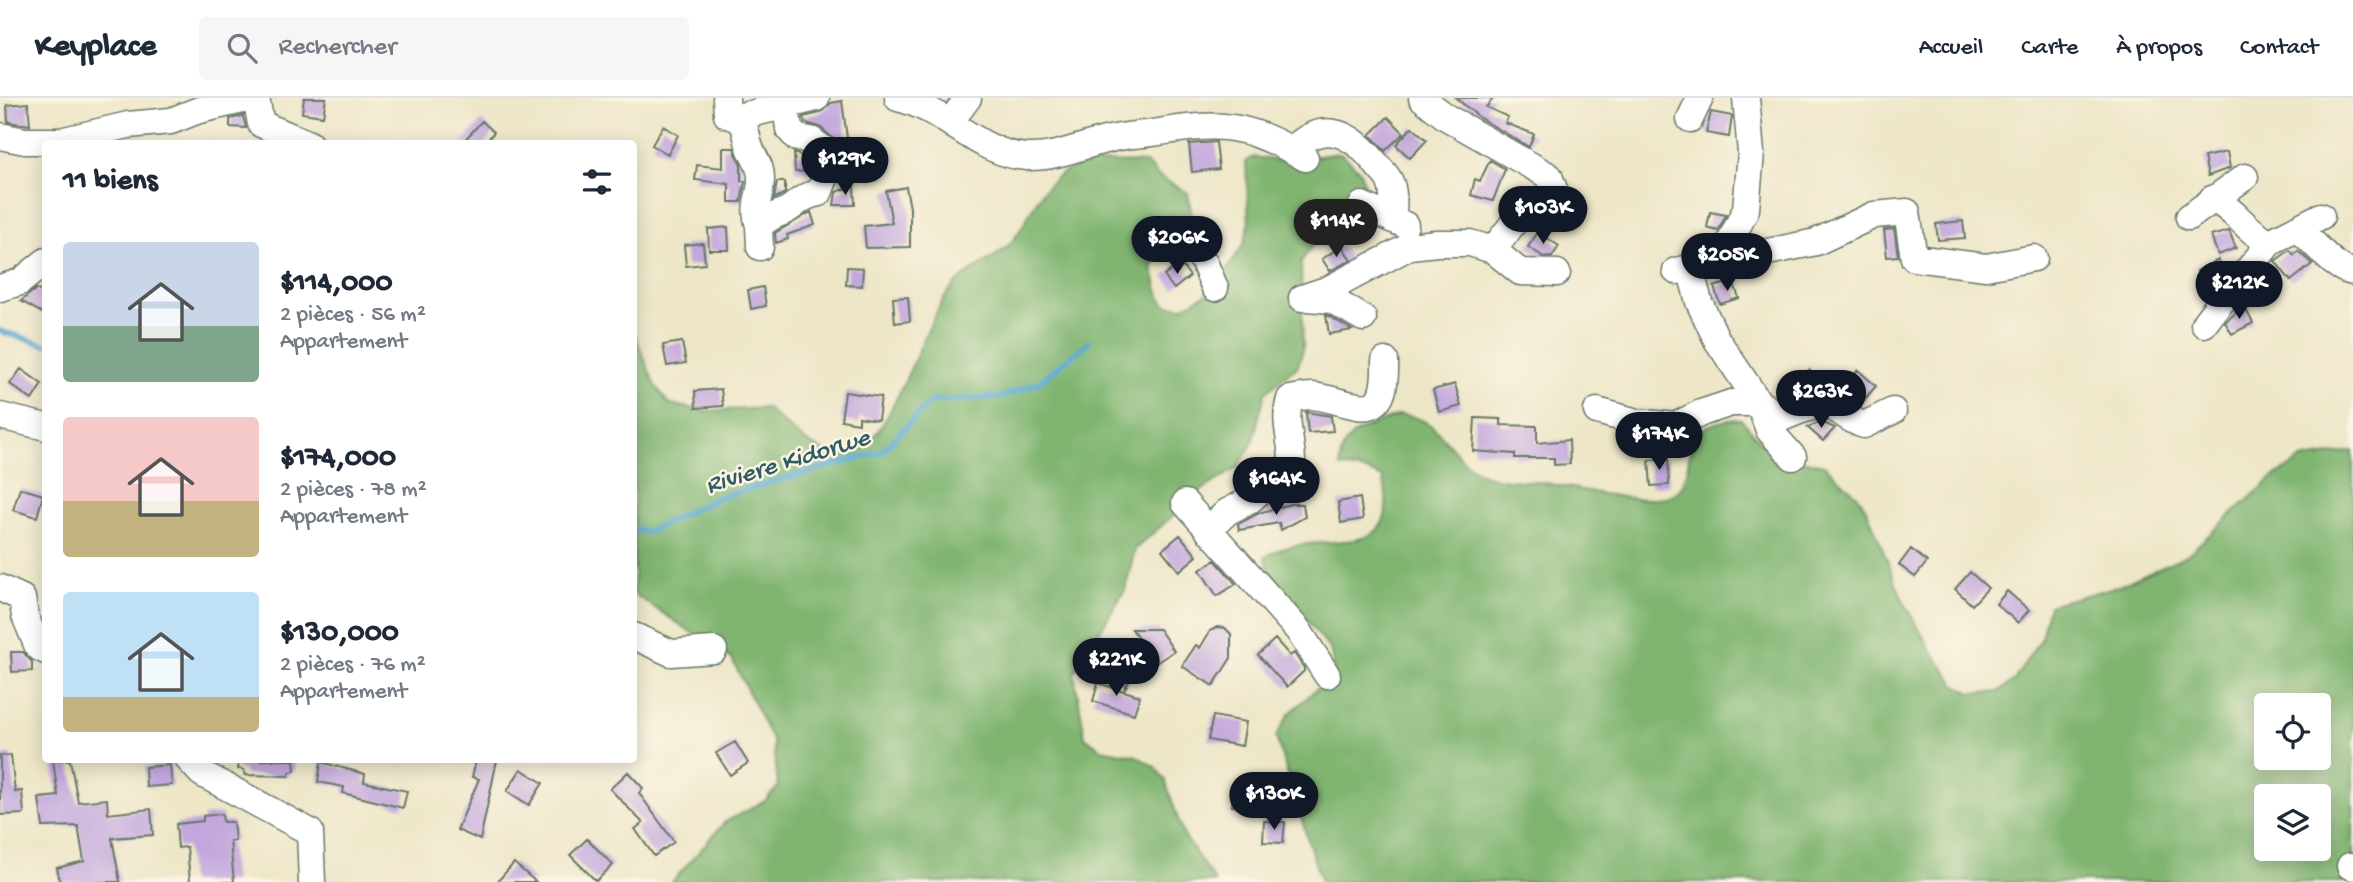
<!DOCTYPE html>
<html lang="fr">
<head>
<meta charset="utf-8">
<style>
	body { margin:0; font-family:"Gochi Hand",sans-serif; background:#f6f6f7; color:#1f2937; height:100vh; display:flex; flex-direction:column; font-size:26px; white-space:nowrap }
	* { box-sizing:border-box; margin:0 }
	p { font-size:23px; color:#747a83 }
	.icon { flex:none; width:38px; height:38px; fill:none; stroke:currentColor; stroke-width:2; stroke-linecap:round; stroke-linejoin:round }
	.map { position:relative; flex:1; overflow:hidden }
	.sheet { position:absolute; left:42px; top:42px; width:595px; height:623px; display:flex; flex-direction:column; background:#fff; border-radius:7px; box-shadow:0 4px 18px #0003 }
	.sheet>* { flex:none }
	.controls { position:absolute; left:2254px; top:595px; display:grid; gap:14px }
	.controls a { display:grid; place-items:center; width:77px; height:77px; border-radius:7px; background:#fff; box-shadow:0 4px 18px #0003; font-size:35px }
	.price { position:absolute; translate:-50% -60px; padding:0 16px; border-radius:24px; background:#111827; color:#fff; font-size:23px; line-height:46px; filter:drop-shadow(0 2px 4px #0008) }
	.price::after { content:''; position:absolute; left:50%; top:42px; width:21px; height:16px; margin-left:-10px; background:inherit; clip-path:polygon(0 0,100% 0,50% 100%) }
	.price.current { background:#222; color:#fff }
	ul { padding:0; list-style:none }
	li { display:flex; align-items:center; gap:21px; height:175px; padding:0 21px }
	li span { display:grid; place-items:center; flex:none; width:196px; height:140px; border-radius:7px; color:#555 }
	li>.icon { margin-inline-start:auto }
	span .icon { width:84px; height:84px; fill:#fffc; stroke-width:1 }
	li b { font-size:30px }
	h2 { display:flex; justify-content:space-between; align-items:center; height:84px; padding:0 21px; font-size:30px }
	header { display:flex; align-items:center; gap:42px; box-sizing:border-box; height:98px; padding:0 35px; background:#fff; border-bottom:2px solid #e0e1e3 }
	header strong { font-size:33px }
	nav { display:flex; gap:38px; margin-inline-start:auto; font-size:24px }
	.search { width:490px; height:63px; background:#f6f6f7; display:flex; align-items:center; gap:18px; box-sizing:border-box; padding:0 24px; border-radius:7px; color:#747a83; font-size:26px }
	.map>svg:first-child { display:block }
</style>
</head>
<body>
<header>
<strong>Keyplace</strong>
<div class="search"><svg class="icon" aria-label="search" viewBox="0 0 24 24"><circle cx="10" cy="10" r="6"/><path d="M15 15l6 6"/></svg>Rechercher</div>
<nav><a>Accueil</a><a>Carte</a><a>À propos</a><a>Contact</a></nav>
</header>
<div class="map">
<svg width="2353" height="784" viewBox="0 0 2353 784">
	<rect width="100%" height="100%" fill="#fcf5e5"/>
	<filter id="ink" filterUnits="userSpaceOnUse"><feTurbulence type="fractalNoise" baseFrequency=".0143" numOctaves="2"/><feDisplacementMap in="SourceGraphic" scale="14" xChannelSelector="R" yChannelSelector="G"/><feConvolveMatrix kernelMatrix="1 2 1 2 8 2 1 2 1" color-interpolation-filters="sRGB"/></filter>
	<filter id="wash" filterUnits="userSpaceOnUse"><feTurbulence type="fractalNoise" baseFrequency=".00686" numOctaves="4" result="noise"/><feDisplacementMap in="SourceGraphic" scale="28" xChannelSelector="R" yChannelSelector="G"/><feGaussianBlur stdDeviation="1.57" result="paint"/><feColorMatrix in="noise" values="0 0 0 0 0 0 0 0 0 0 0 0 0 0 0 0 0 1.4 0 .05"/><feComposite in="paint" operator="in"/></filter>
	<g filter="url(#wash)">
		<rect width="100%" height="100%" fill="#ede6c7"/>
		<path fill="#80b571" stroke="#507952" stroke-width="2" fill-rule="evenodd" d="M1341 55 1360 73 1365 89 1363 107 1354 122 1316 143 1301 164 1303 251 1298 268 1265 295 1252 346 1238 369 1201 393 1135 451 1125 492 1074 575 1085 639 1101 651 1136 658 1155 669 1165 682 1183 736 1215 784H672L725 724 765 703 778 689 773 644 732 561 634 496V234L654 285 669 306 705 313 766 310C786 327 823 365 852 356 891 344 922 227 951 191 966 172 993 163 1010 146 1021 134 1029 115 1038 101 1065 58 1103 64 1146 65L1158 78 1188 95 1192 120 1152 168 1160 200 1166 207 1183 209 1215 191 1244 145 1249 127 1246 63 1254 59 1280 63Z
			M1399 317C1444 318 1447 360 1483 376 1500 384 1526 382 1546 385 1575 390 1634 405 1662 400 1713 391 1657 324 1741 321L1770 355 1824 367 1857 397 1867 412 1902 500 1929 549 1956 587 1972 595 1998 594 2013 584 2041 540 2049 507 2119 488 2187 457 2271 381 2301 362 2353 353V760L2344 784H1321L1276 639 1289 616 1334 575 1331 553 1270 475 1265 459C1313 426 1406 474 1383 380L1367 373 1340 369C1339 332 1370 329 1399 317ZM2266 607H2319V660H2266ZM2266 698H2319V751H2266Z"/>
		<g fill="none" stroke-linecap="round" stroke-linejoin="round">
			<path stroke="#53a5ce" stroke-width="6" d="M0 233 46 247
				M634 431 647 434 719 399 881 354 931 303 1002 299 1039 284 1089 244"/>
		</g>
		<g id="blocks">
			<path fill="#c2a7dd" d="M304 0H326L323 18 302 15Z
				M1456 0H1494L1486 9 1508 19 1505 25 1534 36 1529 49 1480 20Z
				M842 3 847 40 856 43 845 72V61L837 44 820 29 805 25 803 19 820 15 831 5Z
				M28 5 30 27 8 24 7 7Z
				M1711 14 1732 18 1729 39 1706 35Z
				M243 18 246 30 230 29V21Z
				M1388 19 1404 35 1385 53 1370 37Z
				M482 23 494 34 484 46H461Z
				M663 28 678 37 668 56 652 47Z
				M1412 29 1427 42 1410 60 1396 47Z
				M1216 44 1219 71 1192 74 1189 46Z
				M723 50H734L741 67V83H745L741 104H729V86L695 82 697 67 723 70Z
				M2227 54 2230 70 2208 78 2204 59Z
				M794 55 810 61 813 67 811 73 795 74Z
				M1490 62 1505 71 1493 103 1471 97 1475 81 1480 83Z
				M777 84H785V95L774 101Z
				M854 88 855 107H834L836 94Z
				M906 89 910 110V149L866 150 864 128 892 125 886 93Z
				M811 114 815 127 787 137 788 141 776 145 775 135Z
				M1710 114 1726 117 1718 133 1707 130Z
				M1963 123 1965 140 1938 142 1936 126Z
				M728 129 729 152H709L708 131Z
				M1894 131 1898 158 1887 159 1884 132Z
				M2229 133 2236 150 2218 157 2211 138Z
				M1538 134 1559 148 1552 159H1544L1528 149Z
				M703 145 705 166 686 168 684 147Z
				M1342 148 1351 162 1330 173 1322 161Z
				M2290 152 2294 157 2298 153 2312 166 2291 183 2275 163Z
				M2218 162 2225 175 2205 189 2197 173Z
				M1180 165 1190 178 1174 191 1164 178Z
				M847 169 863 170 862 188 846 187Z
				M1733 183 1739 200 1720 206 1714 189Z
				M763 189 766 208 751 211 748 192Z
				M36 191 46 196V217L21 203Z
				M908 199 910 223 895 225 893 200Z
				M2244 208 2253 225 2232 236 2225 224Z
				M1326 217H1327L1352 232 1329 236Z
				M682 244 686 265 667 268 663 247Z
				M21 271 42 286 32 302 10 286Z
				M1809 272 1821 285 1812 293 1804 295 1795 286Z
				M1858 272 1876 288 1862 304 1844 289Z
				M1455 286 1461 308 1439 314 1433 292Z
				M721 291 723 308 696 310 695 293Z
				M845 294 881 299 878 322 859 319V325L841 322Z
				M1306 314 1331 318 1333 333 1308 335Z
				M1475 320 1501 321V327L1537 328V345L1569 342 1570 366 1554 367V360H1515V356L1473 353Z
				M1821 324 1835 330 1823 343 1807 329Z
				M1668 361 1669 387 1651 388 1649 362Z
				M20 390 43 397 37 419 13 412Z
				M1360 400 1363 421 1341 425 1338 404Z
				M1291 406H1303L1305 419 1281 432 1279 425 1239 432 1238 426 1259 415Z
				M1180 437 1197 458 1179 473 1162 452Z
				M1911 451 1927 464 1915 479 1899 467Z
				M1215 462 1236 486 1217 498 1200 472Z
				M1970 474 1988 490 1972 507 1955 491Z
				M2007 493 2029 512 2018 525 1996 506Z
				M1217 529 1225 530 1231 536V560L1213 588 1182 568 1196 547 1200 550 1210 533Z
				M1132 531H1159L1174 553 1156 565Z
				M1275 541 1290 558 1294 555 1304 570V573L1287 589 1258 557Z
				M11 554H23L32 564V573L12 574Z
				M1143 559 1125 590 1121 564 1123 561Z
				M1098 585 1140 598 1134 616 1093 603Z
				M1213 618 1246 624 1242 648 1208 642Z
				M735 644 748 665 730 677 716 655Z
				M11 657 15 694 22 693 24 716 0 717V658Z
				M53 662H70L78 704 107 701 108 716 151 711 153 737 112 740 120 784H60L57 770 84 763 78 728 43 729 39 700 58 698Z
				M239 662H294L295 673 290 674 289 678 245 677 244 672 238 671Z
				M476 662H497L480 742 457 732 479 681 472 679Z
				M321 664 365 676 364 684 407 693 403 710 343 695 344 689 318 684Z
				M170 667 172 687 146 689 145 669Z
				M521 671 543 685 529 707 507 693Z
				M628 674 643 690 639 695 674 744 654 758 635 731 643 725 610 691Z
				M1233 691 1265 693 1264 710 1232 708Z
				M222 716 223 724H233L235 743H230L234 784H190L187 749 178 750 176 726 203 723V718Z
				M1264 723 1285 724 1283 745 1263 744Z
				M587 741 613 767 596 783 570 757Z
				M514 765 536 784H497Z"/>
		</g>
	</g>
	<g filter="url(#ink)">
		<use href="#blocks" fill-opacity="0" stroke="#677867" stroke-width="2"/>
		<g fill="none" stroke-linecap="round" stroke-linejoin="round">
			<g stroke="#677867" stroke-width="29">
				<path id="minor" d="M726 0 727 17C751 22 743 37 752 54 756 63 761 69 761 80 761 101 752 105 759 128
					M898 0C946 11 977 56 1027 59 1057 60 1082 47 1110 41 1124 37 1139 37 1153 35 1219 24 1246 24 1305 60
					M1422 0 1446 19 1549 78 1556 97 1546 104 1525 110 1493 152
					M738 19 816 0
					M1690 21 1700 0
					M951 23 968 0
					M0 38 25 43H60L128 27 171 23 199 12 247 1 257 5 261 26 309 46
					M1292 52C1324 20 1352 35 1377 67 1381 72 1388 78 1390 84 1395 95 1393 110 1393 122
					M2212 101C2236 111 2247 135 2270 144L2321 118
					M1362 107 1405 127
					M2189 119 2245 79
					M1182 132 1204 164 1215 190
					M2299 132C2316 145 2332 170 2353 174
					M760 149 759 128C768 120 773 118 783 114 797 109 797 99 819 95L830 67 823 51 811 42 797 40 789 31 786 7
					M1720 165 1746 111 1751 55 1746 0
					M1690 170 1699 204 1717 242 1759 305 1769 332 1793 359
					M1676 173 1816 144 1874 117 1907 114 1914 160 1986 169 2034 160
					M0 190 20 184 46 163
					M1302 200 1329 191 1410 148 1436 145H1470L1493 152 1520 174 1557 175
					M1307 200 1332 202 1363 220
					M2204 226C2225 197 2249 173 2270 144
					M1597 313 1637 324 1675 328 1701 315 1731 305H1759L1782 320C1796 314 1819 303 1833 310 1845 316 1851 323 1864 327L1893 313
					M0 318 46 329
					M1185 405 1298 532 1327 577
					M1208 432 1227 414 1250 402 1292 365C1292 341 1283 324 1290 301 1296 300 1305 298 1312 298 1353 302 1387 334 1385 263
					M0 490 22 500 25 518 38 549 46 553
					M634 538 671 555 714 552
					M189 662 201 675 310 734 312 784
					M2350 768 2353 769"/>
			</g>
			<use href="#minor" stroke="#fff" stroke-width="26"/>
		</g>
	</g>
	<g text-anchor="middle" stroke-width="5" stroke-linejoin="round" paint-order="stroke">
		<g font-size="26" font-style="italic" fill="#2f5c62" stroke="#fcf5e5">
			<text transform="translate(787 361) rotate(-17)" y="9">Riviere Kidorwe</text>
		</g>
	</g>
</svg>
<div class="controls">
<a><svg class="icon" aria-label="locate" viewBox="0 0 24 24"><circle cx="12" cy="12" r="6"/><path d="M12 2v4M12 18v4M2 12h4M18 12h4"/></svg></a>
<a><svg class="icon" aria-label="layers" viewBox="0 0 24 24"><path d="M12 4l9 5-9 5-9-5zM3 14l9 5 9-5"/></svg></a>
</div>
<b class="price" style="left:845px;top:99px">$129K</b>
<b class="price" style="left:1543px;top:148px">$103K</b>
<b class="price current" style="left:1336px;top:161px">$114K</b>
<b class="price" style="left:1177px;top:178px">$206K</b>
<b class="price" style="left:1727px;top:195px">$205K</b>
<b class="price" style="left:2239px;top:223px">$212K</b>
<b class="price" style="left:1821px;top:332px">$263K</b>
<b class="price" style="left:1659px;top:374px">$174K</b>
<b class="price" style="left:1276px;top:419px">$164K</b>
<b class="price" style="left:1116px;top:600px">$221K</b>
<b class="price" style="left:1274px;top:734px">$130K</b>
<section class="sheet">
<h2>11 biens<svg class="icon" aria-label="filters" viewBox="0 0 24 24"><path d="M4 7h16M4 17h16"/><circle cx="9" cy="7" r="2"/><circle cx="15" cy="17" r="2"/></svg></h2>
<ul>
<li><span style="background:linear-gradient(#c9d6e8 60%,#7fa58c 0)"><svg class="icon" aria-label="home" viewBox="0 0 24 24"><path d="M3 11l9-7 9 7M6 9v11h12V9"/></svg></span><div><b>$114,000</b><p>2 pièces · 56 m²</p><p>Appartement</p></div></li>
<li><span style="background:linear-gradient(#f6c9c9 60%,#c2b280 0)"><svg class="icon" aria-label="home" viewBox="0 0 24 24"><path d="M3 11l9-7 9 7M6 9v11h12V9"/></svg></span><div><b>$174,000</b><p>2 pièces · 78 m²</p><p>Appartement</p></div></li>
<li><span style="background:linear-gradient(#bfe0f5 75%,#c2b280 0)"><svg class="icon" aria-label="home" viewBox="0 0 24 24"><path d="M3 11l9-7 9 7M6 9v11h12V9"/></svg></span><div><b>$130,000</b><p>2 pièces · 76 m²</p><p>Appartement</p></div></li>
</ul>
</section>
</div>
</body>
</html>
